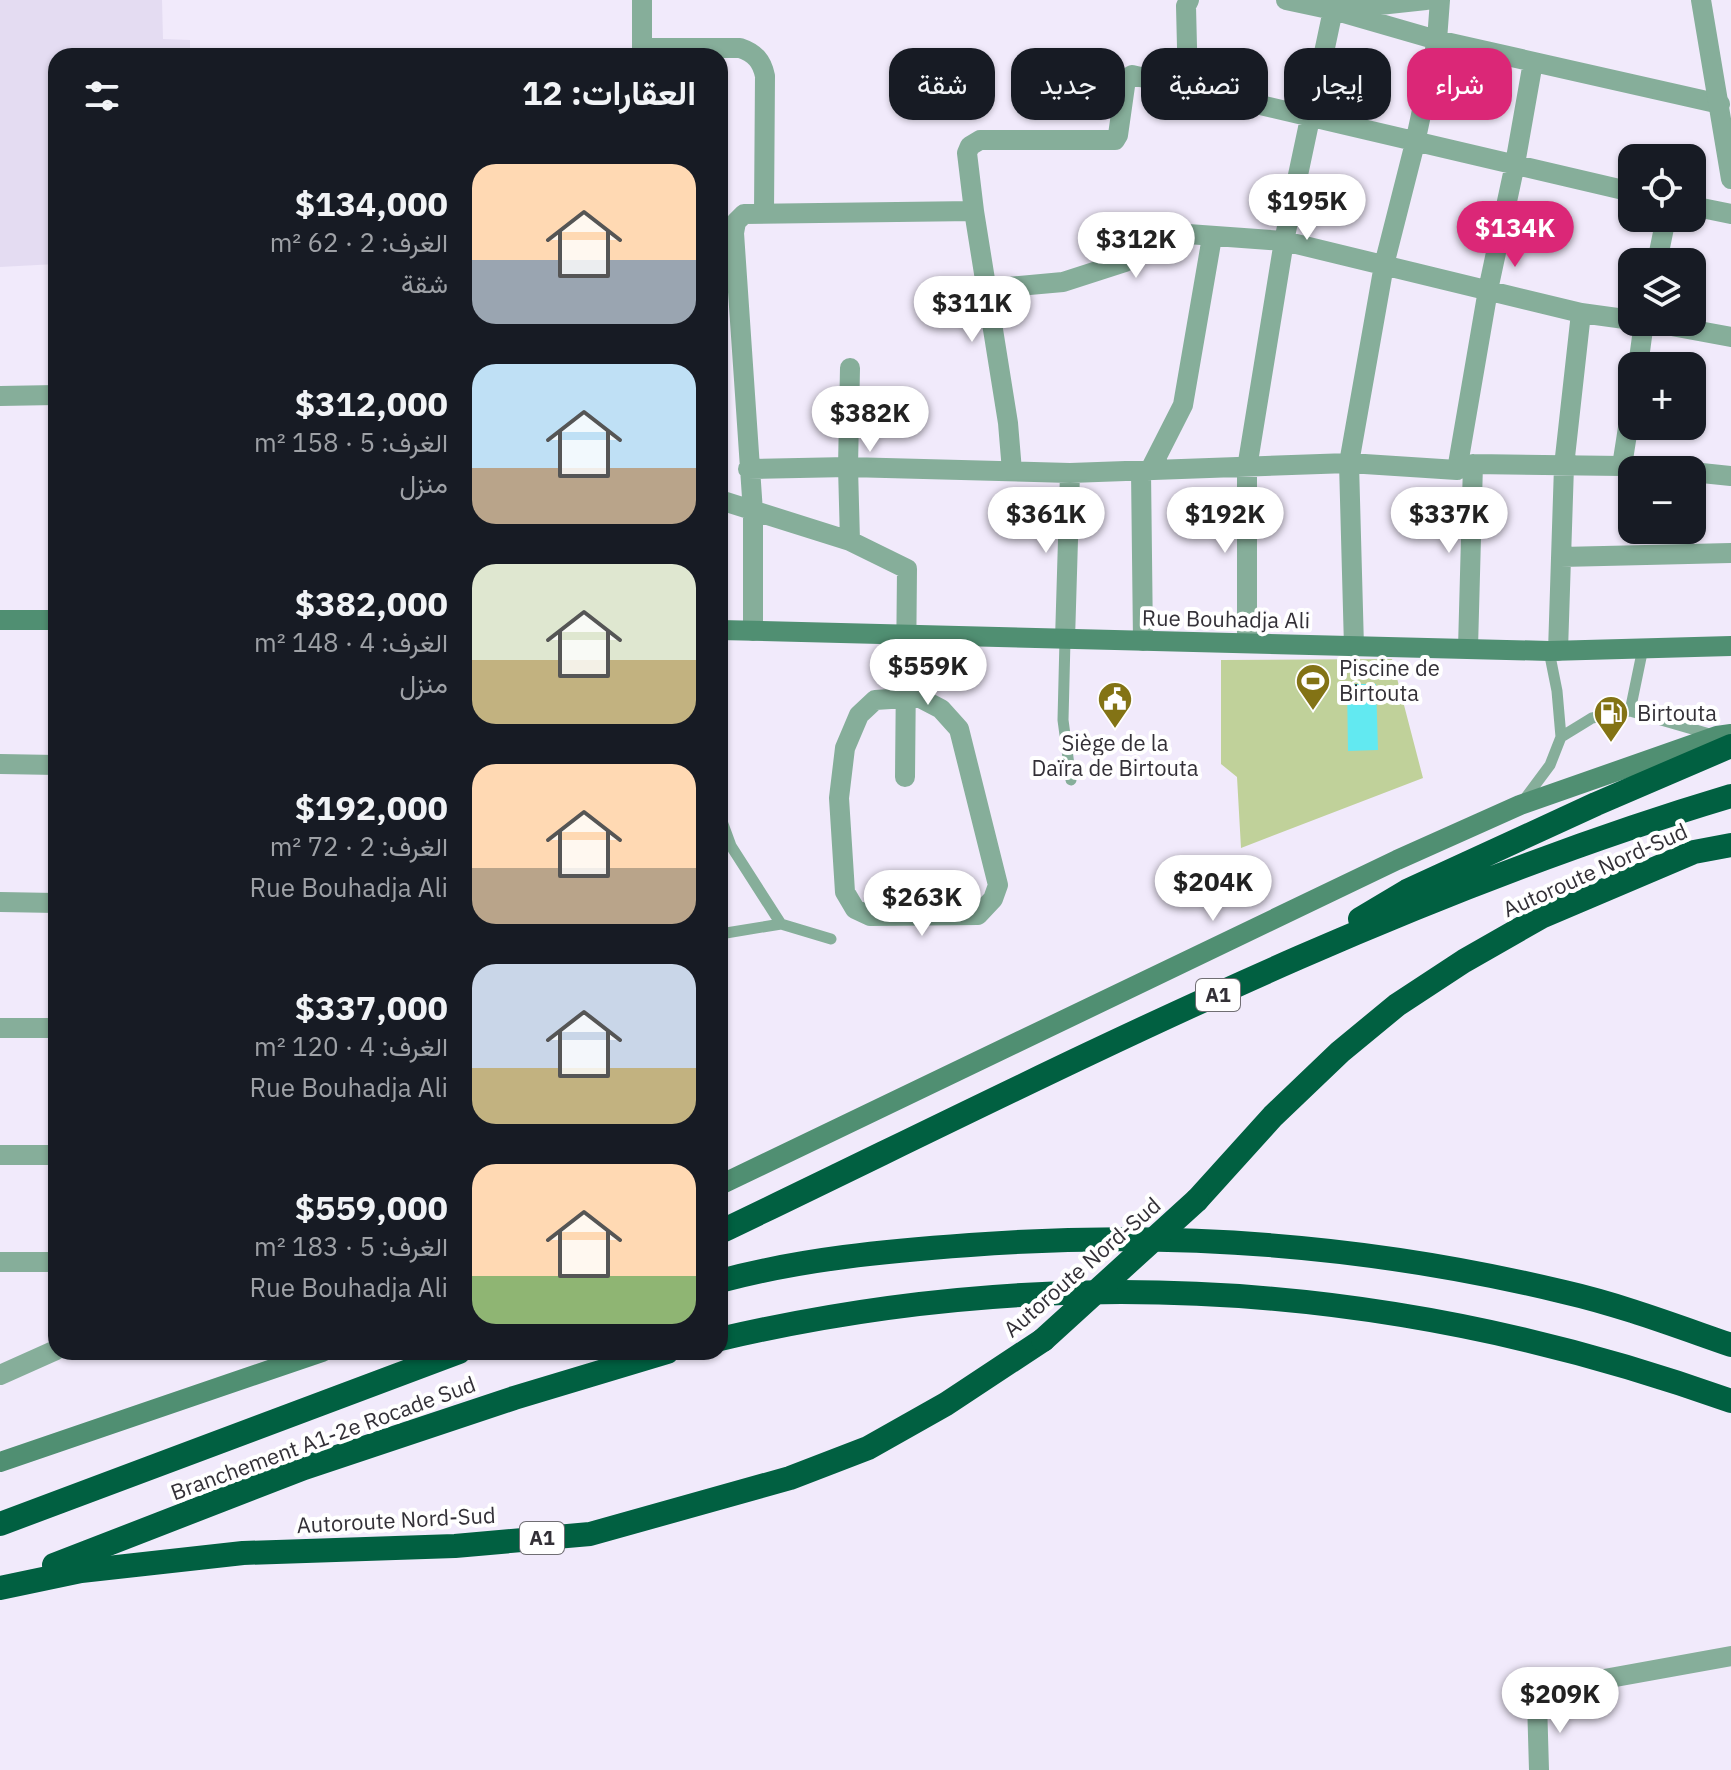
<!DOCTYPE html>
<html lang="ar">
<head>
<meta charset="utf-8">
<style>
	body { margin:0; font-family:"IBM Plex Sans",Vazirmatn,sans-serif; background:#242831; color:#f1f3f6; direction:rtl; height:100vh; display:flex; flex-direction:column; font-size:30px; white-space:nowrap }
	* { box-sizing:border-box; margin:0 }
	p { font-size:26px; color:#9ea1a6 }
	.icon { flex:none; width:44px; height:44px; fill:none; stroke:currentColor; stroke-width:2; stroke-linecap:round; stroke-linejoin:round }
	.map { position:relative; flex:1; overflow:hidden; direction:ltr }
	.panel { position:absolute; left:48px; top:48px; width:680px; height:1312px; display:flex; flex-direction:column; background:#171b24; border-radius:24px; box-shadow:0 2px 6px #0004; direction:rtl }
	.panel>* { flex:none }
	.top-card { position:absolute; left:752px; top:48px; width:760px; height:72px; direction:rtl; display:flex; gap:16px }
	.fabs { position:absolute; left:1618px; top:144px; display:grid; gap:16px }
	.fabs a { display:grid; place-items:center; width:88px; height:88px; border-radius:16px; background:#171b24; box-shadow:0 2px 6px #0004; font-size:40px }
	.price { position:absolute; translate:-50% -68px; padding:0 18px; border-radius:28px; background:#fff; color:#222; font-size:26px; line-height:52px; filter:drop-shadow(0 2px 4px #0008) }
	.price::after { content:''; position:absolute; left:50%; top:48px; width:24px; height:18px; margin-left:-12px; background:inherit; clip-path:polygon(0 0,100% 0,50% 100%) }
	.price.active { background:#db2777; color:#fff }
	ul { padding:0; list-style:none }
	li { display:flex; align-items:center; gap:24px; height:200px; padding:0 32px }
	li span { display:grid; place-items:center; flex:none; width:224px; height:160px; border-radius:24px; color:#555 }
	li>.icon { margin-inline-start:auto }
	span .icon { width:96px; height:96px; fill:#fffc; stroke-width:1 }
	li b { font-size:34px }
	h2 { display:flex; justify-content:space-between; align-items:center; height:96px; padding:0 32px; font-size:34px }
	.pill { padding:0 28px; border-radius:24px; background:#171b24; box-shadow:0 2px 6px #0004; font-size:28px; line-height:72px }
	.pill.active { background:#db2777; color:#fff }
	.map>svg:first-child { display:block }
</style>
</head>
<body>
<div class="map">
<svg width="1731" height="1770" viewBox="0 0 1731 1770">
	<rect width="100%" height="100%" fill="#f1eafb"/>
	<path fill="#e4dcf2" d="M0 0H162L163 39 190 40V56H56V264L0 267Z"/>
	<path fill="#c0d19a" d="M1392 659 1423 778 1241 848 1237 777 1221 764V660Z"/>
	<path fill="#62e9f1" d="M1347 684H1376L1378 750 1348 751Z"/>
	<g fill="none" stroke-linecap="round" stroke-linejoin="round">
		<path stroke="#86ae9a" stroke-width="11" d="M1065 640 1063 720 1071 780
			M1549 651 1557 691 1561 737
			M1630 711 1643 648
			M1524 800 1550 765 1561 737 1592 718 1630 711 1713 735
			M720 816 731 846 781 924
			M720 934 781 924 831 939"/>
		<path stroke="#86ae9a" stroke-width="20" d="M642 0V56
			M1286 0 1333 10 1426 0
			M642 48H740C755 53 762 61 765 76L764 212
			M1188 88 1186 6 1189 0
			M1692 206 1731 214
			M974 211 1008 423 1012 471
			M1657 262 1666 218
			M985 289 1063 282 1125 262 1174 233 1284 241 1581 313 1632 320
			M1650 322 1731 337
			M1638 366 1644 322
			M850 368 848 467 850 541
			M0 396 56 395
			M1622 466 1632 402
			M1151 468 1183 405 1212 237
			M748 469 848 467 1070 473 1349 463 1457 470 1473 464 1622 466 1667 470
			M1457 470 1488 290 1515 164 1533 62
			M1141 471 1143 641
			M1692 472 1731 476
			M720 500 850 541 907 569 905 777
			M1561 557 1731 553
			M753 631V512L734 233 736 222 744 214 974 211 967 153 970 146 980 140H1115L1118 135 1126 79 1132 75 1632 192
			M1065 640 1070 473
			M1247 643V468L1284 241 1333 10 1437 40 1720 104
			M1354 647 1349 463 1384 265 1415 143 1437 40 1440 0
			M1468 648 1473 464
			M1558 651 1564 466 1581 313
			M906 698H920L941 709 959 729 998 885 993 899 978 915 870 916 855 909 845 892 839 798 845 748 859 715 875 700Z
			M0 764 56 765
			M0 902 56 903
			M0 1028H56
			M0 1155H56
			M0 1262H56
			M0 1375 56 1350
			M1539 1770 1537 1701 1549 1689 1731 1656"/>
		<path stroke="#86ae9a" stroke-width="20" d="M1701 0 1731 179"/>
		<path stroke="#508f72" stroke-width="20" d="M0 620H56
			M720 630 1549 651 1731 646
			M720 1185 1397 860 1520 805 1717 736 1731 734
			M0 1462 322 1352"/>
		<path stroke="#016041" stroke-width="24" d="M1360 919 1407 891 1596 804 1731 746
			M1197 1200 1273 1116 1340 1052 1397 1005 1464 961 1541 917 1694 852 1731 845
			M720 1232C1050 1074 1379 901 1731 796
			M720 1281C802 1259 886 1251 970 1245 1169 1230 1370 1245 1564 1292 1621 1305 1676 1326 1731 1345
			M720 1339C1062 1259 1401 1283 1731 1401
			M0 1524 459 1352
			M54 1565 304 1468 514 1398 667 1352
			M0 1588 81 1571 243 1553 455 1546 590 1534 790 1478 868 1448 946 1404 1043 1340"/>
		<path stroke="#016041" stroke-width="24" d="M1043 1340 1197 1200"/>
	</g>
	<defs>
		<g id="stadium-pin" transform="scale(1.8)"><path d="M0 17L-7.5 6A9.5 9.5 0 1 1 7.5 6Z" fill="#837315" stroke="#fff"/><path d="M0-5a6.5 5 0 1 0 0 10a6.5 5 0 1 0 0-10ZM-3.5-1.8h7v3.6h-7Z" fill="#fff"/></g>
		<g id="civic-pin" transform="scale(1.8)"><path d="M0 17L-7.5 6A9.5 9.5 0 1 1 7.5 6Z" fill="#837315" stroke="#fff"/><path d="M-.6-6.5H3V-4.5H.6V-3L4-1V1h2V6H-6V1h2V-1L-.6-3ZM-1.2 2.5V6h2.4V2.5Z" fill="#fff"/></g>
		<g id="fuel-pin" transform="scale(1.8)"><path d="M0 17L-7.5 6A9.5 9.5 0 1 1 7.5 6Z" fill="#837315" stroke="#fff"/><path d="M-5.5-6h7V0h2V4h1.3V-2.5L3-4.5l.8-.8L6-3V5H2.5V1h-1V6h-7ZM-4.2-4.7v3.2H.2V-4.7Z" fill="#fff"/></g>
	</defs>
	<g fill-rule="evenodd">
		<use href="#stadium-pin" x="1313" y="681"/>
		<use href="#civic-pin" x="1115" y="699"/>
		<use href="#fuel-pin" x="1611" y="713"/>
	</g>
	<g text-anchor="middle" stroke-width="8" stroke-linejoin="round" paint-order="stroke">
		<g fill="#fff" stroke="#706e73" stroke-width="2">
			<rect x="1196" y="979" width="44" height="32" rx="6"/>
			<rect x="520" y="1522" width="44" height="32" rx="6"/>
		</g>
		<g font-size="20" font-weight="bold" fill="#333037">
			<text x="1218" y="1002">A1</text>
			<text x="542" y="1545">A1</text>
		</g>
		<g font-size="22" fill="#333037" stroke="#fff">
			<text transform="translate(1226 619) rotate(1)" y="8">Rue Bouhadja Ali</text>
			<text transform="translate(1595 870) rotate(-24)" y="8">Autoroute Nord-Sud</text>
			<text transform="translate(1082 1267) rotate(-41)" y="8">Autoroute Nord-Sud</text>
			<text transform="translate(323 1438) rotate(-20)" y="8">Branchement A1-2e Rocade Sud</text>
			<text transform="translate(396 1520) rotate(-3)" y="8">Autoroute Nord-Sud</text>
		</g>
		<g font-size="22" fill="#333037" stroke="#fff" text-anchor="start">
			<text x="1339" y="676">Piscine de<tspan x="1339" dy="25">Birtouta</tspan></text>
			<text x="1637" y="721">Birtouta</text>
			<text x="1115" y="751" text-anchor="middle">Siège de la<tspan x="1115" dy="25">Daïra de Birtouta</tspan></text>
		</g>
	</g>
</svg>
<div class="fabs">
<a><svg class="icon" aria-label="locate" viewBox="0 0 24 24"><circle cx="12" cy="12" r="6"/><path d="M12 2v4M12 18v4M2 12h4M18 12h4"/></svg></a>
<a><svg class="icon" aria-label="layers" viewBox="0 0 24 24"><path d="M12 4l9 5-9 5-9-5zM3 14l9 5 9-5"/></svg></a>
<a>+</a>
<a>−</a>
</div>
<b class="price" style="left:1307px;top:242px">$195K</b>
<b class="price active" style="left:1515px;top:269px">$134K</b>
<b class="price" style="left:1136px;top:280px">$312K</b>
<b class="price" style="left:972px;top:344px">$311K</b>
<b class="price" style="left:870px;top:454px">$382K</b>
<b class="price" style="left:1046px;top:555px">$361K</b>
<b class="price" style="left:1225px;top:555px">$192K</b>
<b class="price" style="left:1449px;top:555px">$337K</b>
<b class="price" style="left:928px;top:707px">$559K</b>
<b class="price" style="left:1213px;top:923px">$204K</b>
<b class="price" style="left:922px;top:938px">$263K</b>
<b class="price" style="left:1560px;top:1735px">$209K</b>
<div class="top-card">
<a class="pill active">شراء</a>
<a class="pill">إيجار</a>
<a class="pill">تصفية</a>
<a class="pill">جديد</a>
<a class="pill">شقة</a>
</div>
<section class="panel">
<h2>العقارات: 12<svg class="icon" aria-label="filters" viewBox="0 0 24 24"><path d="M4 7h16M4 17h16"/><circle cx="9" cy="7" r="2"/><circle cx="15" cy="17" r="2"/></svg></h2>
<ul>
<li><span style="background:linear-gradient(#ffd9b3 60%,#9aa5b1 0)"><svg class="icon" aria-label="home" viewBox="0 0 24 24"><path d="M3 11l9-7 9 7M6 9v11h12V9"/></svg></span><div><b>$134,000</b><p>الغرف: 2 · 62 m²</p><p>شقة</p></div></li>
<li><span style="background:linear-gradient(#bfe0f5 65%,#b9a48a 0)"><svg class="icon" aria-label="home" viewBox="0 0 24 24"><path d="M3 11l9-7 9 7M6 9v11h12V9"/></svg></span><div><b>$312,000</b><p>الغرف: 5 · 158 m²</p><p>منزل</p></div></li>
<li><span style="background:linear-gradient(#dfe7d0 60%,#c2b280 0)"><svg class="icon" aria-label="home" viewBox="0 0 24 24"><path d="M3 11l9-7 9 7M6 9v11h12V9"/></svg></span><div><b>$382,000</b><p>الغرف: 4 · 148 m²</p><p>منزل</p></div></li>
<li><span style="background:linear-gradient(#ffd9b3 65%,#b9a48a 0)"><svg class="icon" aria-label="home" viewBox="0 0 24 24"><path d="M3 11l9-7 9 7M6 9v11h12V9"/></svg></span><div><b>$192,000</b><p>الغرف: 2 · 72 m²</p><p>Rue Bouhadja Ali</p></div></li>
<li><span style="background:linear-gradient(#c9d6e8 65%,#c2b280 0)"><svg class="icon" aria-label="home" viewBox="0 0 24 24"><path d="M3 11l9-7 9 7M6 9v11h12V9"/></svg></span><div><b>$337,000</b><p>الغرف: 4 · 120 m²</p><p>Rue Bouhadja Ali</p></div></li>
<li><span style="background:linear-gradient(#ffd9b3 70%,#8fb573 0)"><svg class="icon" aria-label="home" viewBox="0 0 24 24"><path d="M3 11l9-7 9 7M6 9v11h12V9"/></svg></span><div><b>$559,000</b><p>الغرف: 5 · 183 m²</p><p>Rue Bouhadja Ali</p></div></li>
</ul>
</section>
</div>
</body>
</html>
